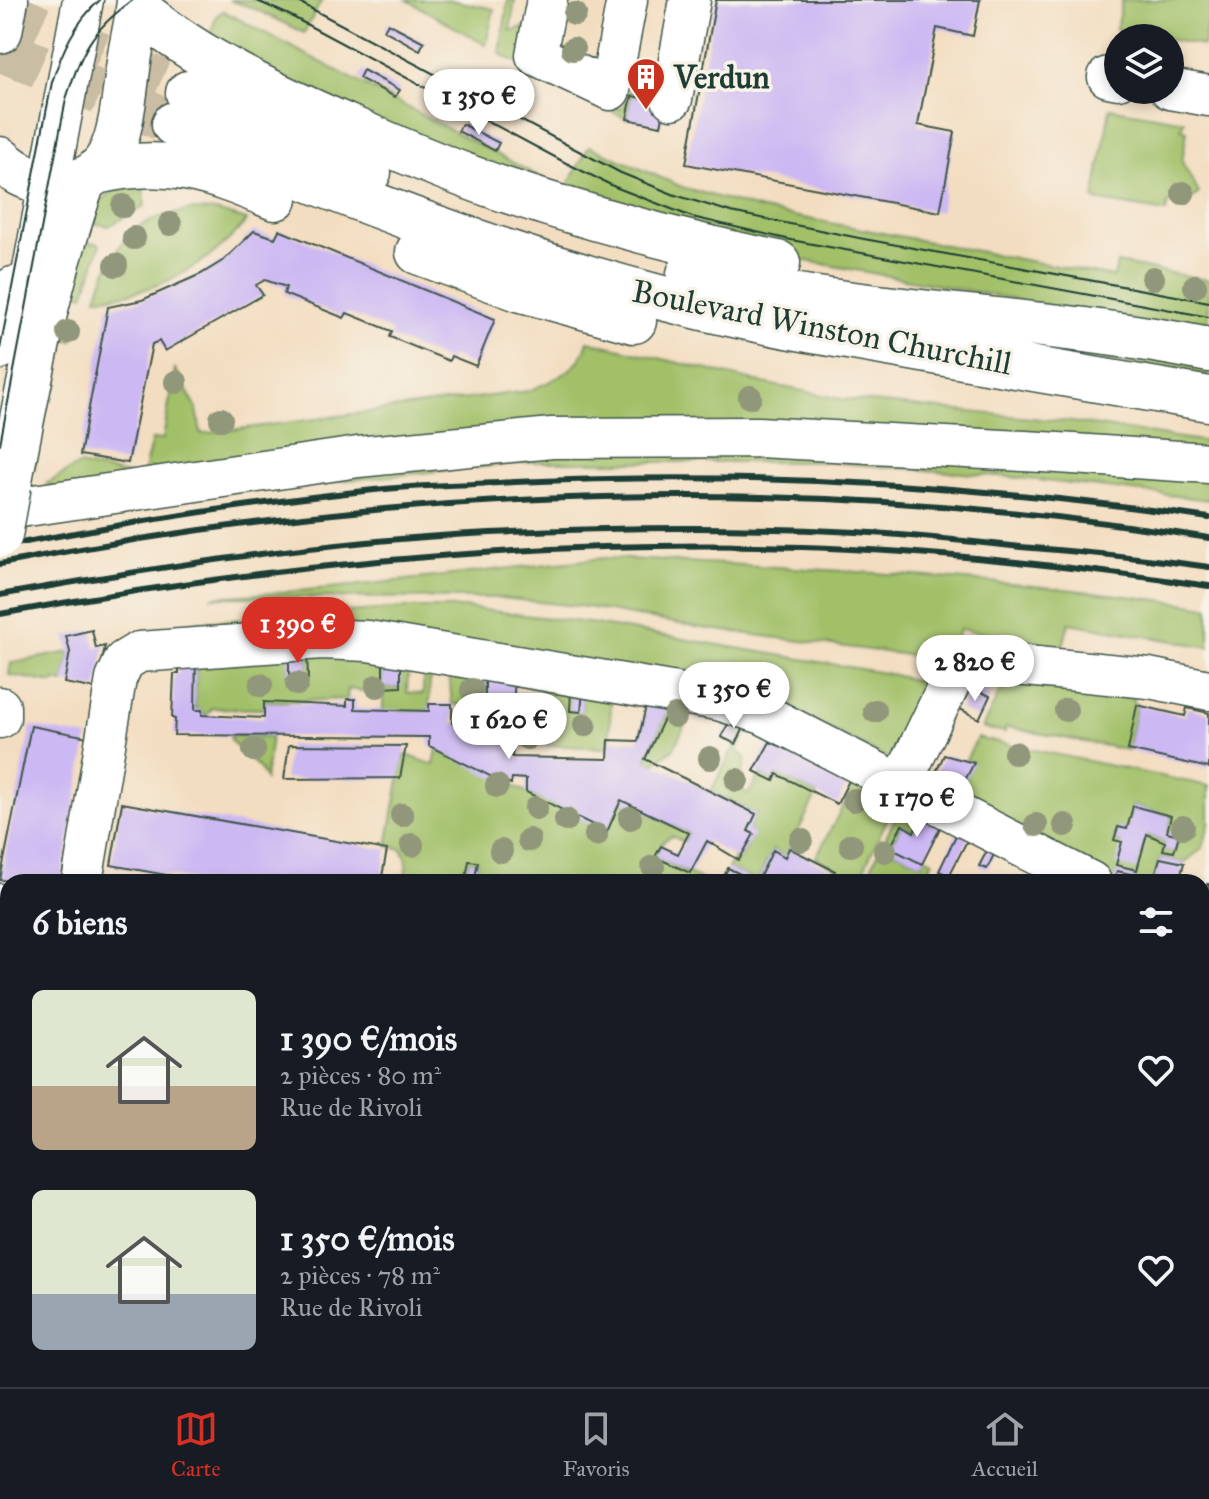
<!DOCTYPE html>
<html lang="fr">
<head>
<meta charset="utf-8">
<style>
	body { margin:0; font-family:"IM FELL Great Primer",serif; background:#20242c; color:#f1f3f6; height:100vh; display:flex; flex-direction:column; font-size:30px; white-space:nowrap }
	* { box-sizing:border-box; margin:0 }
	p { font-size:26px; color:#9ea1a6 }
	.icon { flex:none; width:44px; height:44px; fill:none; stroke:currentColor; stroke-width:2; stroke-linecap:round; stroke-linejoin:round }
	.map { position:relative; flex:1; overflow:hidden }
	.side { position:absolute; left:0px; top:874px; width:1210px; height:514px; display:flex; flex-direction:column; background:#171b24; border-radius:24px 24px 0 0; box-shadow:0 4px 12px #0003 }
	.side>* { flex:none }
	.tools { position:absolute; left:1104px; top:24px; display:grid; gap:16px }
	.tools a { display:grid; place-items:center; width:80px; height:80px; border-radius:50%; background:#171b24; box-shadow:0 4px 12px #0003; font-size:40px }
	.price { position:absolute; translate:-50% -68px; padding:0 18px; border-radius:28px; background:#fff; color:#222; font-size:26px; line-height:52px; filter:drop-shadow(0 2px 4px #0008) }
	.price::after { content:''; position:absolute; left:50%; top:48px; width:24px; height:18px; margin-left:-12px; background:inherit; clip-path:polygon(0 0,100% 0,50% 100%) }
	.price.selected { background:#d93025; color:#fff }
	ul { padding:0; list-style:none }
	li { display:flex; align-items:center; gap:24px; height:200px; padding:0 32px }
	li span { display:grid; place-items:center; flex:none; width:224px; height:160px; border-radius:12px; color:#555 }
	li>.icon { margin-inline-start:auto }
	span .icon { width:96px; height:96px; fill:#fffc; stroke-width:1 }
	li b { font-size:34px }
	h2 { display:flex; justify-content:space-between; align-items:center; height:96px; padding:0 32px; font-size:34px }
	.menu { display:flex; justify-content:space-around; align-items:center; height:112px; border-top:2px solid #363941; background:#171b24; font-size:22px; color:#9ea1a6 }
	.menu a { display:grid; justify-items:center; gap:4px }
	.menu .selected { color:#d93025 }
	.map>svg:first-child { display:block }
</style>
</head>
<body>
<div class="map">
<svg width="1209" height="1387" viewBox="0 0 1209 1387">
	<rect width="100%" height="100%" fill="#f7f3e8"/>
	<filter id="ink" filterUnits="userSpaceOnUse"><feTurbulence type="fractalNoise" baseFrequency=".0125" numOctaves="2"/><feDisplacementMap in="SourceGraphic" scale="16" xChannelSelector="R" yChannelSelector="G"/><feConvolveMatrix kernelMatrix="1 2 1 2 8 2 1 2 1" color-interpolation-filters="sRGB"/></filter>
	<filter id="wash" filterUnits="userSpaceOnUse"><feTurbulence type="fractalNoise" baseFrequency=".006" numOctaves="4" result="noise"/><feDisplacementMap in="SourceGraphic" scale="32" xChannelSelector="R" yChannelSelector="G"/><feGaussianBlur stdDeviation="1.8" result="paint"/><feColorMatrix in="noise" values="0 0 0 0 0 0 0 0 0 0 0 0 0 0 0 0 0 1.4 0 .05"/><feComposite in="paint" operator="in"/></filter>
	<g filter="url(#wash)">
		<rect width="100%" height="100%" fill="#f3ddc0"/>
		<path fill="#a1c068" stroke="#607e4e" stroke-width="2" fill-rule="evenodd" d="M229 0H322L304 33 253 8Z
			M407 0H451L494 9 486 45Z
			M508 0H515L510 31 534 24 614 107 621 109 625 104 628 91 650 95 667 0H679L663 102 632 96 627 119 500 54Z
			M1122 0H1209V17L1203 46 1116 29Z
			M223 11 565 190 589 146 682 187 762 210 1114 277 1117 263 1209 280V335L747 250 666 231 325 101 209 40 216 16Z
			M1110 108 1184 121 1181 129 1187 131 1182 162 1199 193 1185 205 1168 203 1166 212 1094 200Z
			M118 186 143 187 145 206 109 226 92 223 95 206Z
			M194 210 216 211 247 220C211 264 155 296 97 297 115 241 132 217 194 210Z
			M85 242 99 243 100 246 84 295 70 291 63 323 76 326 73 341 60 338 34 471 41 370Z
			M990 334 1209 368V377L989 341Z
			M588 341 758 382 842 399 1071 422 1209 442V500L1011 477 826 462H532L85 506 46 484 79 465 138 477 144 470 152 440 163 439 175 369 197 409 201 434 528 391C555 380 581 370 588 341Z
			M606 558C807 568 1009 578 1209 607V647L1069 623 1063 646 960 629 945 660 702 628 587 607 500 598 211 597C343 590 474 571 606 558Z
			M408 608H468L589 623 890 674 928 684 891 760 811 719 170 631 193 622Z
			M307 648 383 652 384 688 400 687 401 656 409 658 407 692 423 694 424 660 430 661 429 711H383V694L348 689 347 699 264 702V709L212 708 207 715H202V710H195L196 657 289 649 290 684 308 679Z
			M70 652 64 683 55 681 53 683 9 675 11 663Z
			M448 664 485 671V699H497V709L452 704Z
			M1004 684 1134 698 1133 703 1137 705 1128 750 1006 727 1005 732 982 728Z
			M571 688V711L581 712 583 690 611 701 609 748 541 745V691Z
			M512 696 535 698V746L502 744 496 735 497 722H512Z
			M670 706 692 710 674 748 654 764 645 759Z
			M748 720 753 723 737 751 746 758 739 788 748 794 761 774 774 781 777 774 817 794 785 857 773 850 757 882 728 868 735 857 740 859 753 834 748 831 756 814 711 791Z
			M230 736 271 737 265 779 260 769 231 741Z
			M977 738 1209 786V824L1203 848 1184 863 1160 858 1153 882H1133L1134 875 1113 882 965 806 969 797 959 792 973 763 966 760ZM1133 806 1171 816 1167 832 1179 836 1174 852 1163 850 1165 842 1147 834 1122 842 1114 840 1117 828 1127 829Z
			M437 749 607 831 621 800 689 833 684 842 672 836 664 841 655 857 707 882H474L478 862 469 861 465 882H404L407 860 402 849 387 846 404 754 434 765Z
			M859 776 898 796 858 882H829L836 868 816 857Z
			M904 800 925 810 914 832 902 825 890 848 922 864 926 857 933 861 922 882H864Z
			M1202 980 1209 981V1043L1202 1040Z
			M1202 1153H1209V1219L1205 1235 1202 1234Z
			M74 1380H181L186 1381 183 1387H72Z"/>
		<g id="blocks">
			<path fill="#ccb8f3" d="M716 0H980L973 36 937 28 918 125 955 132 940 212 686 164Z
				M388 23 424 42 420 50 384 30Z
				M363 70 400 90 395 97 359 78Z
				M486 74 523 94 519 102 482 82Z
				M632 96 666 102 661 126 627 119Z
				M462 124 499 143 495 151 458 131Z
				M279 230 495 319 476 366 451 356 449 361 390 337 392 331 347 313 344 318 284 294 286 287 265 280 256 285 263 295 165 351 159 341 152 344 128 463 80 455 108 307 142 300 201 274 224 260 254 231 275 238Z
				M92 630 96 648 105 646 97 689 64 683 70 652 66 636Z
				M307 648 308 679 289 684V649Z
				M383 652 401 656V687L383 688Z
				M196 655 195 710H202V715L264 718V702L347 706V699H355V709L429 711V704H452V723L497 722V699L485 700V671L515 677 512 722H497L496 735 502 736V744L513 745 512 757 608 759 609 740 638 741 647 702 670 706 645 759 756 814 748 831 754 834 739 860 707 841 690 873 655 857 661 846 678 854 689 833 621 800 607 832 526 792V779L512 778 511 784 496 777V779L429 746V737L174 735 175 719 172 718 174 674H179V657Z
				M971 687 990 696 979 719 960 709Z
				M571 688 583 690 581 712 570 711Z
				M1137 705 1185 716 1187 708 1209 713V768L1128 750Z
				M732 717 748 720 736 744 721 737Z
				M31 726 88 737 61 882 0 880Z
				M770 742 790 750 793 744 853 773 837 804 777 774 774 781 754 771Z
				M289 745 406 746 400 778 284 779Z
				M944 755 974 763 959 792 970 797 965 806 929 787Z
				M122 803 387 850 381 882H205L111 865Z
				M1133 806 1171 816 1167 832 1179 835 1174 852 1163 850 1165 842 1147 834 1137 870 1116 865 1122 842 1114 840 1118 827 1127 829Z
				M923 814 942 824 922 864 890 848 902 825 914 832Z
				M960 827 971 833 949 876 939 871Z
				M991 843 998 846 987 869 979 866Z
				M789 848 835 871 829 882H757L773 850 785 857Z
				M1160 858 1184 863 1179 882H1153Z
				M469 861 478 862 474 882H465Z
				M728 868 756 882H721Z
				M1117 871 1135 875 1133 882H1113Z
				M1207 884H1209V930L1202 928V892H1206Z
				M0 932 8 934V1161L1 1194Z
				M1202 1114H1209V1153H1202Z
				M0 1202 8 1203V1261L0 1260Z
				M1208 1223 1209 1282 1202 1283V1234L1205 1235Z
				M7 1303 8 1380H46L44 1387H0V1336Z
				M190 1380H267L297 1385 204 1387 205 1384Z
				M370 1380H552L551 1387H368Z
				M563 1380H583L582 1383 597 1387H562Z"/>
		</g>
	</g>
	<g filter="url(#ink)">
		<use href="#blocks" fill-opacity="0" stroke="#3f5549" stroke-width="2"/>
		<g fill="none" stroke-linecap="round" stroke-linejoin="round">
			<path stroke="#c9bda4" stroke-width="44" stroke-dasharray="44 22" stroke-linecap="butt" d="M0 10 188 93
				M0 49 174 124"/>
			<g stroke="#3f5549" stroke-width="43">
				<path id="minor" d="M547 0 536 55 610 90 627 0
					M1108 77 1118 79
					M1170 89 1209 96
					M672 99 690 0
					M23 323 83 0
					M0 349 13 287
					M0 510 358 457 552 438 758 437 1043 452 1209 463
					M0 707V718
					M901 784 956 670 975 661 1149 678 1209 690
					M82 882 116 679 124 661 139 652 322 639 368 641 718 700 763 714 1091 882
					M0 904 8 906
					M1202 956 1209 958
					M1202 1092 1209 1093
					M3 1188 8 1189
					M1019 1387 1021 1380"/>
			</g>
			<g stroke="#3f5549" stroke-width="47">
				<path id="major" d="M138 9C201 62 280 98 355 130 403 151 452 172 502 189 592 219 685 244 778 263
					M0 31 6 0
					M188 93 369 172
					M174 124C341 194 510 261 686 304 763 323 840 336 917 349 1015 366 1112 383 1209 399
					M0 159C29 187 83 198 108 158 123 133 125 85 130 55 133 37 138 18 139 0
					M96 172C167 155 210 171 275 198
					M418 252 519 289 634 321
					M689 274C860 317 1037 315 1209 350
					M9 485C29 381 49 278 84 179"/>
			</g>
			<use href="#minor" stroke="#fff" stroke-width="40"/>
			<use href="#major" stroke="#fff" stroke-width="44"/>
			<path stroke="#1f3d34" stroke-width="2" d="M255 0 289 15 566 163 615 187 692 217 791 240 1209 317
				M295 0 575 149 621 173 675 195 731 212 864 239 1209 302
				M0 349 52 82C62 51 75 22 100 0
				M0 444 66 99C82 51 90 31 133 0"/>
			<path stroke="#1f3d34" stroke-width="6" d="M0 547C124 523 249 503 374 490 421 485 468 485 515 482 748 471 978 484 1209 518
				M0 564C395 485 811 473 1209 538
				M0 595C162 566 326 541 490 533 612 527 735 526 857 532 911 535 966 541 1021 547 1084 552 1146 558 1209 567
				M0 614C264 565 533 539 802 547 938 551 1074 567 1209 586"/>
			<g stroke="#3f5549" stroke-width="47" stroke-linecap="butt">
				<path id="major-bridge" d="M0 535 9 485"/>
			</g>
			<use href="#major-bridge" stroke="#fff" stroke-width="44"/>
		</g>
		<g fill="#91977a">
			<circle cx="575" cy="14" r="12"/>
			<circle cx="573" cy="49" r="12"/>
			<circle cx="1183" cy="193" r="12"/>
			<circle cx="123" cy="206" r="12"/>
			<circle cx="170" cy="224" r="12"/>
			<circle cx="134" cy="238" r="12"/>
			<circle cx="116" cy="265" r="12"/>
			<circle cx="1153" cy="278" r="12"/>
			<circle cx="1195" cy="286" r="12"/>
			<circle cx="68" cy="332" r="12"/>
			<circle cx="176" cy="382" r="12"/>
			<circle cx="750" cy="397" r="12"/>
			<circle cx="221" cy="419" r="12"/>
			<circle cx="297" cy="684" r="12"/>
			<circle cx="261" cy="685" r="12"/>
			<circle cx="377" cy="686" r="12"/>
			<circle cx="472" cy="690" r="12"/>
			<circle cx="528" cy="709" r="12"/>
			<circle cx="1066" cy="710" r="12"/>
			<circle cx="875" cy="711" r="12"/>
			<circle cx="675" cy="716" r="12"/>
			<circle cx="585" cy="725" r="12"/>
			<circle cx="527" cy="738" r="12"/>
			<circle cx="254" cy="750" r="12"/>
			<circle cx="1015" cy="753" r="12"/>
			<circle cx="710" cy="758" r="12"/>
			<circle cx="737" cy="780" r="12"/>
			<circle cx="497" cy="786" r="12"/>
			<circle cx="854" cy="800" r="12"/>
			<circle cx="886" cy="804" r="12"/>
			<circle cx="536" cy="808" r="12"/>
			<circle cx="402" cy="815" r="12"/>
			<circle cx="630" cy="818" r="12"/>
			<circle cx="566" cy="820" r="12"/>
			<circle cx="1036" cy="825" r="12"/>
			<circle cx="1065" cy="825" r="12"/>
			<circle cx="1183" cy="827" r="12"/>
			<circle cx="596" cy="835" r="12"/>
			<circle cx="529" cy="840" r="12"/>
			<circle cx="801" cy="840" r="12"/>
			<circle cx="412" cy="845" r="12"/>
			<circle cx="851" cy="845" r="12"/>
			<circle cx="501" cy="851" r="12"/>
			<circle cx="885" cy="851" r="12"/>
			<circle cx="653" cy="867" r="12"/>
		</g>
	</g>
	<defs>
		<g id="building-pin" transform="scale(2)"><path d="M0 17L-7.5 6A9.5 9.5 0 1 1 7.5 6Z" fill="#c8321e" stroke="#f7f3e8"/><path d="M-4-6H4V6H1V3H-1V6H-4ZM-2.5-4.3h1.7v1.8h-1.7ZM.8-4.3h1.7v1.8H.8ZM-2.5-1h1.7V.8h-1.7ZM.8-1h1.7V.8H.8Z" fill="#fff"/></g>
	</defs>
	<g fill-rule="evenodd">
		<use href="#building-pin" x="646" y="77"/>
	</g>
	<g text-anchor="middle" stroke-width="7" stroke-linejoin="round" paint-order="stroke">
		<g font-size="32" font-weight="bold" fill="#1f3d34" stroke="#f7f3e8" text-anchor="start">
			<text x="674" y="88">Verdun</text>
		</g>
		<g font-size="32" fill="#1f3d34" stroke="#f7f3e8">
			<text transform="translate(822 327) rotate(11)" y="11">Boulevard Winston Churchill</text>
		</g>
	</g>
</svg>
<div class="tools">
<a><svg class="icon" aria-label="layers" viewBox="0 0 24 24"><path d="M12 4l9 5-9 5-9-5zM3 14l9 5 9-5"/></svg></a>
</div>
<b class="price" style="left:479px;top:137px">1 350 €</b>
<b class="price selected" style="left:298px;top:665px">1 390 €</b>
<b class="price" style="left:975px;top:703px">2 820 €</b>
<b class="price" style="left:734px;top:730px">1 350 €</b>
<b class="price" style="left:509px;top:761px">1 620 €</b>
<b class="price" style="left:917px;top:839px">1 170 €</b>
<section class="side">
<h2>6 biens<svg class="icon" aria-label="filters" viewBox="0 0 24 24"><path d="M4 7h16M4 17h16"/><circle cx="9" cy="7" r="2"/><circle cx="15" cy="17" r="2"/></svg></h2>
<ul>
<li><span style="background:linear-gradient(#dfe7d0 60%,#b9a48a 0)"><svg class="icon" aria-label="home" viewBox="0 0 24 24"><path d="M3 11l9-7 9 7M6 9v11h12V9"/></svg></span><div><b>1 390 €/mois</b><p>2 pièces · 80 m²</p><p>Rue de Rivoli</p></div><svg class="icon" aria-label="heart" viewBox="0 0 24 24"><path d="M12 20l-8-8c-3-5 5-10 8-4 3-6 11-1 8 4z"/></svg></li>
<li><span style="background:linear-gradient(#dfe7d0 65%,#9aa5b1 0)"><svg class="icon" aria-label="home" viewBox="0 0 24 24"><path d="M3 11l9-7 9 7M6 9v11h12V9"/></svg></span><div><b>1 350 €/mois</b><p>2 pièces · 78 m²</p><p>Rue de Rivoli</p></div><svg class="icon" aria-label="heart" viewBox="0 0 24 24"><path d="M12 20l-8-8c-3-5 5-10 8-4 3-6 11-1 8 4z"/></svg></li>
</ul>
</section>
</div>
<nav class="menu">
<a class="selected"><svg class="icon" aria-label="map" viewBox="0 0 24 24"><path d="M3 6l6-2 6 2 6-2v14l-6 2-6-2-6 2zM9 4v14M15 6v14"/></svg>Carte</a>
<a><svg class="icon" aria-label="saved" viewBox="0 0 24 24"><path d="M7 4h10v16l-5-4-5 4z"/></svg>Favoris</a>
<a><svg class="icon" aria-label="home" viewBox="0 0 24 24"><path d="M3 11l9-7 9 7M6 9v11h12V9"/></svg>Accueil</a>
</nav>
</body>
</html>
